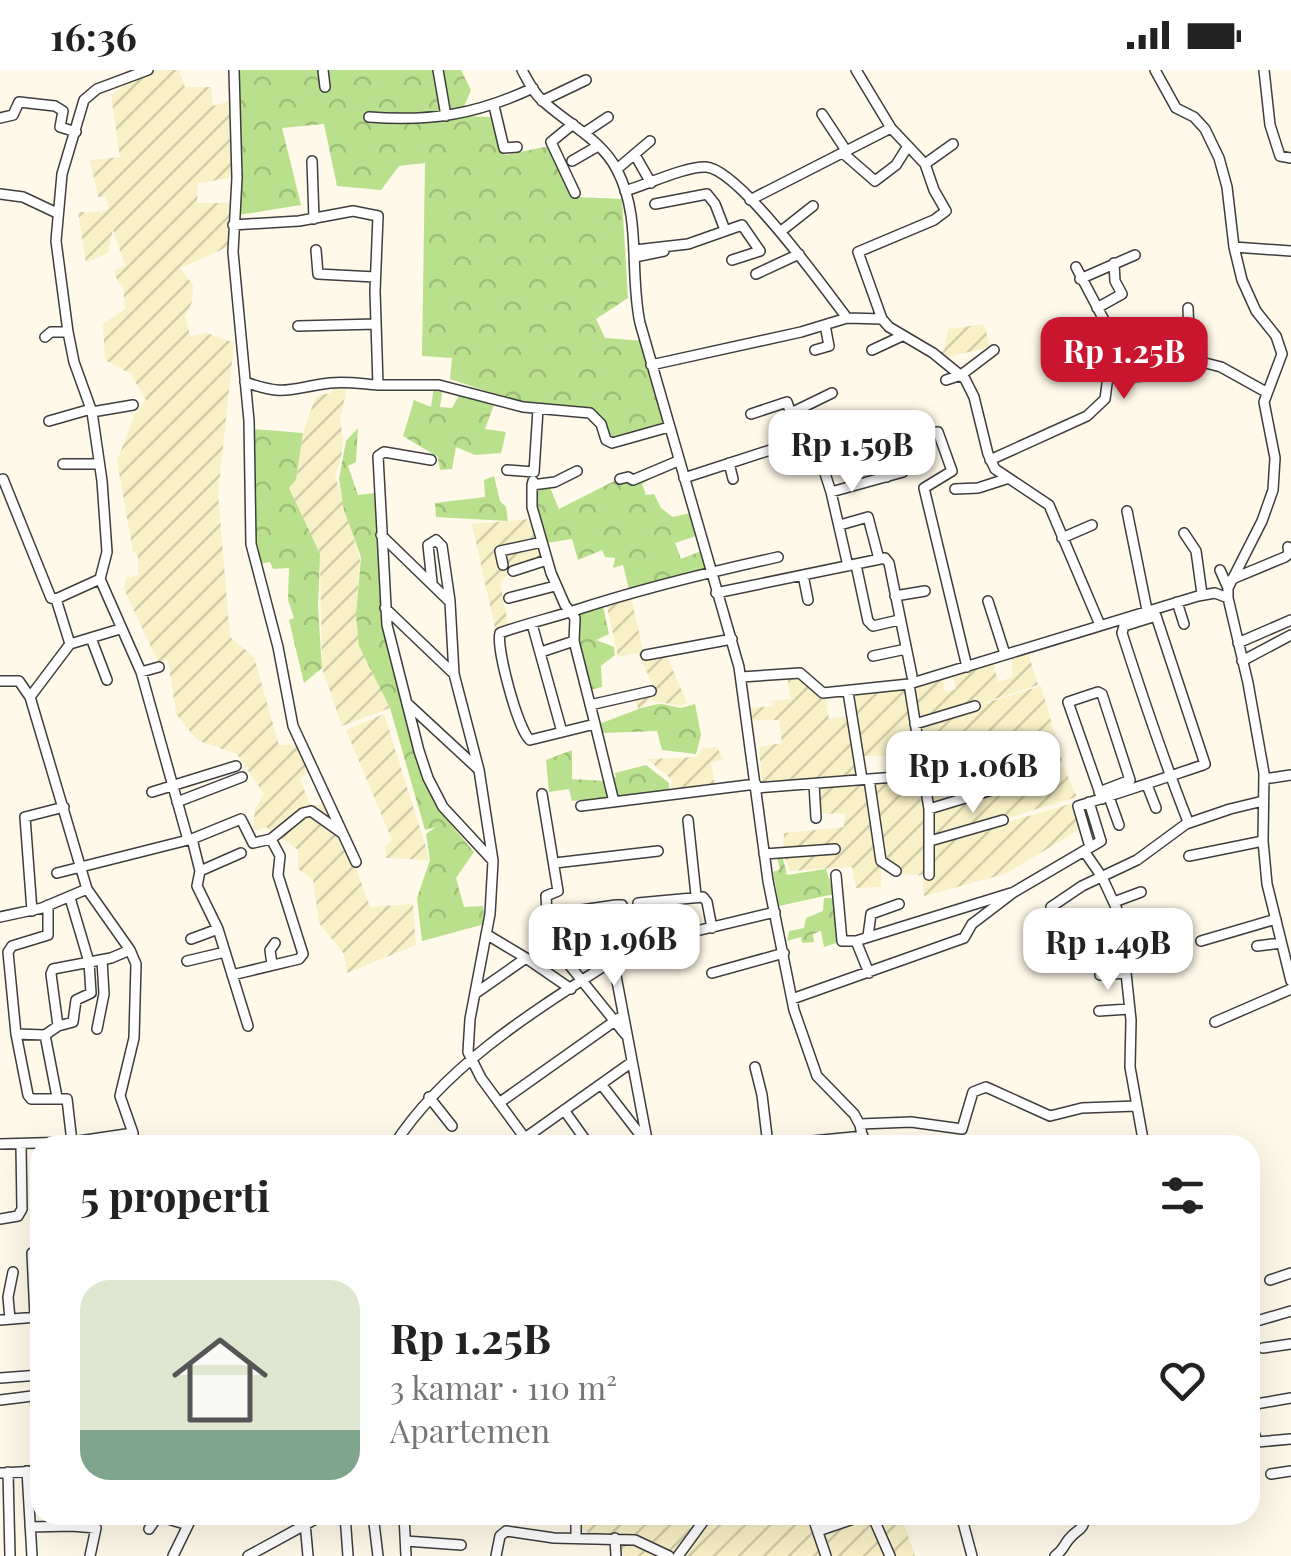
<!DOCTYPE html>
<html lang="id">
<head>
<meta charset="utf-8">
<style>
	body { margin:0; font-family:"Playfair Display",serif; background:#f6f6f6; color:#222; height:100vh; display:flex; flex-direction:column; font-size:38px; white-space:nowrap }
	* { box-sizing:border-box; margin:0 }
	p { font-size:32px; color:#767676 }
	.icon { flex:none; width:55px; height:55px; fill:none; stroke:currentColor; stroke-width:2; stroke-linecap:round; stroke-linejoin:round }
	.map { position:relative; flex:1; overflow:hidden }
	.details { position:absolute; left:30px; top:1065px; width:1230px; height:390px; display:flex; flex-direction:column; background:#fff; border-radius:30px; box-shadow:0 10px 40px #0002 }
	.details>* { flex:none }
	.price { position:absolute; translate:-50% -85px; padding:0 22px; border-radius:20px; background:#fff; color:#222; font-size:32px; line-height:65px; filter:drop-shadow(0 2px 5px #0008) }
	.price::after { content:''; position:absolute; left:50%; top:60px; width:30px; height:22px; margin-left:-15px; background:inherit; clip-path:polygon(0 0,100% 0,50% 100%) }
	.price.active { background:#c9152d; color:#fff }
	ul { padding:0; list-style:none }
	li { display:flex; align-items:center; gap:30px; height:250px; padding:0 50px }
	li+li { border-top:2px solid #e0e0e0 }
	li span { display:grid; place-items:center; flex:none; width:280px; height:200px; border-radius:30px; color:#555 }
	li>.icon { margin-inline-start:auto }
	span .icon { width:120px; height:120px; fill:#fffc; stroke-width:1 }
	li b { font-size:42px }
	h2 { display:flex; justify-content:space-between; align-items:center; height:120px; padding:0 50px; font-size:42px }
	.status { display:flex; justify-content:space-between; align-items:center; height:70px; padding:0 50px; background:#fff; direction:ltr }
	.status svg { height:28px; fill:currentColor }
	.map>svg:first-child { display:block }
</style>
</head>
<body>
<div class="status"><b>16:36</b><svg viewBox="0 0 49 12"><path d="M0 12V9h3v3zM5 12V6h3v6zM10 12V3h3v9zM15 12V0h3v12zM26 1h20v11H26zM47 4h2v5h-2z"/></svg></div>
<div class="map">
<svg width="1291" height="1486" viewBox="0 0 1291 1486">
	<defs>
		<pattern id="farmland-furrows" width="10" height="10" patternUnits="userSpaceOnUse" patternTransform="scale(2.5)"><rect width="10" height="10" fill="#f8f0c6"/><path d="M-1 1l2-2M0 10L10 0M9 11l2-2" fill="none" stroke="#d3cca9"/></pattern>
		<pattern id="forest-crowns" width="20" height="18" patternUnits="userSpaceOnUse" patternTransform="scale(2.5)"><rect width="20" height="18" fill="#b9e08c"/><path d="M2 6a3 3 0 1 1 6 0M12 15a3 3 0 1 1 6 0" fill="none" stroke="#9ebf77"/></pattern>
	</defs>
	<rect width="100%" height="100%" fill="#fff9e9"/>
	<path fill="url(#farmland-furrows)" d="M149 0H179L185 17H211L213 36 236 29V107L198 113 197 133H234L232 175 180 198 193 215 192 232 185 246 190 266 207 263 234 273 218 424 230 567 254 587 279 675H295L311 697 300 709 311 737 326 732 342 760 370 837 413 834 416 875 347 903 344 884 319 853 313 810 298 799V780L266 757 253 761 255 739 264 724 237 684 197 670 176 644 168 590 158 592 124 519 126 508 138 505V486L133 481 117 391 135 344 146 330 131 304 105 290 103 254 125 239 123 216 118 213 114 200 125 196 113 159 108 183 86 193 78 142H101L109 139 106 127H98L90 90 120 87 111 25Z
		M984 254 990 277 944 288 937 283 944 281 948 259Z
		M348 314 340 348 343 371 341 389 335 405 360 490 356 545 361 579 390 638 342 656 322 598 320 484 289 418 296 410 303 363 316 326 331 323 334 316Z
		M531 449 546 487 511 500 500 513 508 554 495 558 472 454Z
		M631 527 644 584 665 582 687 633 680 636 650 630 639 641 635 630 656 622 638 583 618 587 607 536Z
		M1026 576 1038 615 915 655 1041 616 1063 693 930 732 925 706 941 701 946 716 953 711 951 696 921 704 901 702 897 685 862 686 849 626 909 617 942 608 945 622 956 619 952 602 993 591 998 612 1013 607 1011 581Z
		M800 605 825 626 829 649 852 645 861 709 762 714 759 677 782 673 779 650H753L750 638 774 636 770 631 791 629 787 608Z
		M384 644 430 790 386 788 385 776 392 770 346 660Z
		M717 677 723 689 711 693 715 716 672 719 671 709 647 689 697 687 703 678Z
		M1063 696 1077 727 930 771 929 739Z
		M922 707 927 806 885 803 872 713Z
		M866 713 881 795V817L856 818 852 797 790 801 785 787 838 781 783 779 784 763 844 757 845 743 822 744 817 718Z
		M1073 733 1082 758 1005 804 924 826 923 809 934 807 933 774Z
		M582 1445H901L915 1486H626L582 1459Z"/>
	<path fill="url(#forest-crowns)" d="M237 0H461L471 20 460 46 492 47 505 85 549 76 577 127 622 129 628 228 596 249 605 268 645 271 667 351 612 373 598 349 509 329 450 309 452 288 422 286 425 93 399 96 381 120 337 116 324 54 282 58 301 135 238 145Z
		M434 317H443L440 337 452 338 461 322 495 332 485 359 506 362 501 383 475 385 456 377 452 399 440 400 438 387 403 366 414 330 431 337Z
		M358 358 356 392 348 396 358 425 375 423 380 434 390 569 429 715 450 749 448 751 474 782 456 808 464 837 483 836 485 854 422 871 417 828 430 790 426 764 436 757 425 760 390 638 359 576 356 545 361 487 344 440 339 409 346 371Z
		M253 359 303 363 296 410 289 418 320 484 318 538 322 598 304 613 289 550 294 548 288 530 289 498 273 499 270 492 259 494 250 466Z
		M650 401 653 407 642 414 646 425 654 424 661 438 673 447 690 443 696 466 675 473 681 489 701 481 707 498 629 519 623 495 613 498 615 488 605 487 602 480 578 490 572 469 546 473 535 436V422L549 415 559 439 626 405 633 410Z
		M494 406 500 431 506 437 508 451 436 447 435 433 485 427 484 410Z
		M602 532 609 564 596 570 614 577 615 585 601 596 602 617 590 620 578 571 580 556 576 544Z
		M662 634 681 638 695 634 701 665 696 684 662 680 657 661 602 663 601 653C621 647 642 635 662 634Z
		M572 680V709L605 711 616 707 615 703 646 695 669 713V722L572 731 569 719 549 722 546 690Z
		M782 785 787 805 826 799 834 824 779 836 773 802 780 799 777 788Z
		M824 828H833L839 872 824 877 821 861 813 864 814 872 802 873 801 867 787 871 789 861 804 858 806 848 823 841Z
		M626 832 631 858 613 861 623 876 634 870 635 874 597 897 582 871 590 865 603 885 617 875 611 861 568 866 569 845Z"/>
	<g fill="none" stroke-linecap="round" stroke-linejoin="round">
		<g stroke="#3e3e3e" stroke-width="12">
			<path id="minor" d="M148 0 97 19 84 30 62 104 56 171 68 262 74 292 92 342 102 411 107 482 100 509 141 602 188 770
				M234 0 237 108 233 182 249 351 251 474 278 577 293 656 356 792
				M323 0 325 17
				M438 0 446 46
				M522 0C528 11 534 24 544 32 568 54 602 70 617 100 642 148 629 202 640 253L739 597 768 811 794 940 817 1006 854 1044 860 1055 864 1075
				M856 0 891 58
				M1155 0 1176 38 1194 47 1205 59 1219 88 1227 117 1234 177 1242 210 1256 241 1276 266 1282 284 1264 332 1275 388 1273 420 1262 451 1228 518V528L1248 613 1264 703 1263 771 1267 814 1291 911
				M1264 0 1270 55 1280 86 1291 88
				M542 31 586 10
				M494 36 504 78 517 77
				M822 44 847 82
				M369 47C431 52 477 44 533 18
				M0 48 13 45 19 32 55 36 63 41 60 57 76 62
				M573 54 551 72 575 123
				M584 63 608 47
				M844 84 875 111 896 95 908 76
				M635 85 651 113
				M312 91 314 149
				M572 91 598 76
				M925 94 953 74
				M617 99 650 71
				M625 121C646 115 686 96 706 97 739 99 825 219 847 248L801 262 651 295
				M0 124 23 127 57 143
				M750 130 891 58 925 94 934 120 946 141 934 150 858 182 882 249 889 257 933 283 965 309 974 327 988 384 995 399 1049 435 1100 555
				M655 134 707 124 715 134 725 160
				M233 155 299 151 353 141 378 146 375 221 378 315H439L523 337 590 343 601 354 606 370 612 373 669 357
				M780 162 813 136
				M1234 177 1291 181
				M316 180 318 204 375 207
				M635 180 688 174 742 155 760 181 732 190
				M635 187 664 181
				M756 204 799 184
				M1080 209 1135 185
				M1097 238 1122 224 1115 211 1114 193
				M1188 238 1190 289 1221 297 1266 322
				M847 248 882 249
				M298 256 376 254
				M45 267 51 262H68
				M815 280 829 276 825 255
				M872 280 902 266
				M1110 308 1144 306 1152 279
				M946 310 961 305 994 280
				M245 312C287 327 289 318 330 313 346 311 363 314 378 315
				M92 342 133 335
				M791 343 832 323
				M751 344 787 332 800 370
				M49 351 91 339
				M912 362H938L952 401 924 418 967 597
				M813 366 831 422 848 496
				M431 390 384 382 378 386 387 555 419 681 428 708 443 737 493 791
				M990 390 1087 346 1105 329 1112 276 1104 250 1076 197
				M729 393 733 409
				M63 394H99
				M507 400 534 402 538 339
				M684 408 835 359 853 367 873 364 887 407
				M3 409 51 528 56 529
				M620 409 628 407 633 410 678 391
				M533 411 532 415 555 412 577 401
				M532 415V437L551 503 565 535 575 548 574 571 595 654 530 670C518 660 496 578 500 563 525 554 551 548 576 540 643 518 710 502 778 487
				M955 419 978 418 1006 409
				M831 422 903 402
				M1127 441 1147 540
				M840 455 868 447 879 489
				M1184 463 1196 481 1202 524
				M381 465 450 532 454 604 479 700 493 791 490 844 470 949 468 982 481 1008 530 1075
				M1062 468 1092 455
				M503 495 500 481 542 472
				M856 495 868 551 873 556 899 550
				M1220 500 1228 518
				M513 501 547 490
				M803 505 808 530
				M1232 509 1285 487 1289 484 1288 477
				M432 512 428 475 436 470 442 476 450 531
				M716 523 885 488 889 493 912 606
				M895 526 925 521
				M509 528 555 516
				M988 531 1005 584
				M1177 532 1184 554
				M385 538 454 604
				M532 554 562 662
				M91 568 107 610
				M1238 573 1291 550
				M70 574 120 559
				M541 582 574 571
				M646 585 732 569
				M873 586 906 579
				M1242 591 1291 565
				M141 602 159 597
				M741 607 800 603 823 623 909 614 1198 526 1215 523 1228 528
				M0 611H19L30 627 87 819 130 880 136 894 134 968 120 1026 133 1063V1075
				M909 614 929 739V805
				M848 622 862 709
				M30 627 70 574 56 529 100 509
				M409 635 477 698
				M590 635 651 621
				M595 654 614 732
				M915 654 975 636
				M869 709 881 791 896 801
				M1264 709 1291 705
				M814 714 816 748
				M1147 715 1156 738
				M756 718 921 705 1031 673
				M152 722 236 696
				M1099 722 1130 710 1102 624 1098 622 1068 632 1102 729
				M542 724 558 821 546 826 548 859 554 876 625 964
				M1109 727 1119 755
				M177 732 242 707
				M581 736 756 714
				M929 739 1005 716
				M688 750 696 825
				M192 769 200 801 197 816 218 859 248 956
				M271 769 303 743 311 741 342 763
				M930 771 1003 750
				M1090 777 1078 736C1120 723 1161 709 1203 695L1205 694 1156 546 1124 556 1122 563C1142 625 1163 688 1187 749
				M1084 781 1102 807 1120 846 1131 950 1130 997 1144 1075
				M764 784 835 779
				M1189 786 1263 771
				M555 793 658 781
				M200 801 241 783
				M57 803 192 769 241 749 253 773 271 769 280 786 278 805 303 884 299 889 232 905
				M836 805 842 871H856
				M1114 832 1141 822
				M638 833 703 827 707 832 712 858
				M48 835V865L12 876 8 882 16 964 45 965 57 1027
				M1051 837 1082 816 1137 790 1186 754 1230 739 1263 731
				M32 841 25 747 64 737
				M547 845 616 835H622L627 845
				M0 847 42 838 87 819
				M486 864 526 888
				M868 866 871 844 899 834
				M191 869 218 859
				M1201 871 1276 849
				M1257 876 1281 873
				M613 890 648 1075
				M187 891 225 882
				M1103 891 1126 890
				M272 894 270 880 275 873
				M712 903 784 883
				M869 903 856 871 1011 823
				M1100 905 1126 903
				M476 923 526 888 571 919
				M792 929 964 868 972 854 1014 822 1101 771 1089 732
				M1099 941 1129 939
				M1215 952 1291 919
				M58 956 73 952 76 930 91 923 89 892 70 828
				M97 959 104 924 102 890
				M16 964 28 1025 31 1029H67L72 1072
				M45 965 58 956 51 904 53 899 111 888 130 880
				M755 997 762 1025 768 1075
				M601 1014 645 1071
				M429 1027 452 1056
				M499 1033 619 948
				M564 1040 589 1075
				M860 1054 911 1052 962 1059 973 1022 986 1017 1050 1046 1082 1038 1136 1036
				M525 1068 632 992
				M0 1074 72 1072 133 1063
				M394 1075C448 991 544 935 626 882L638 875 775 842
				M772 1075 863 1066
				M0 1149 18 1146 22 1139 21 1076
				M32 1183 35 1247
				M1270 1210 1291 1203
				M10 1249 8 1227 13 1202
				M0 1250 37 1247
				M1250 1253 1291 1241
				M1263 1278 1291 1274
				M0 1308 40 1305
				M0 1330 40 1325
				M1250 1335 1291 1328
				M1250 1349 1257 1372 1291 1369
				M27 1401 32 1486
				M8 1402 10 1486
				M0 1403 40 1401
				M1271 1404 1291 1401
				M345 1445 348 1486
				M373 1445 378 1486
				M404 1445 406 1486
				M812 1445 826 1486
				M872 1445 890 1486
				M961 1445 972 1486
				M305 1453 308 1486
				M71 1456 96 1458 90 1486
				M30 1457 71 1456 70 1445
				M149 1459 158 1446 188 1455
				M818 1461 865 1445
				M576 1467V1445
				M615 1468 616 1486
				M406 1471 461 1475
				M173 1486 193 1445
				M248 1486 323 1445
				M496 1486 500 1466 506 1461 554 1468 635 1470 669 1486
				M678 1486 708 1445
				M1055 1486C1064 1480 1063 1476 1069 1469 1079 1457 1082 1463 1086 1445"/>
		</g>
		<use href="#minor" stroke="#fff" stroke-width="9"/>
	</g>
</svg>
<b class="price active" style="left:1124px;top:332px">Rp 1.25B</b>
<b class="price" style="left:852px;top:425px">Rp 1.59B</b>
<b class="price" style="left:973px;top:746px">Rp 1.06B</b>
<b class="price" style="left:614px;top:919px">Rp 1.96B</b>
<b class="price" style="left:1108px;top:923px">Rp 1.49B</b>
<section class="details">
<h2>5 properti<svg class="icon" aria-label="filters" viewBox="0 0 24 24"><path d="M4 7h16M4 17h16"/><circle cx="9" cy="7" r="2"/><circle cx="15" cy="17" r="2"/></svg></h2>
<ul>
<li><span style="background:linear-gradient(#dfe7d0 75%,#7fa58c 0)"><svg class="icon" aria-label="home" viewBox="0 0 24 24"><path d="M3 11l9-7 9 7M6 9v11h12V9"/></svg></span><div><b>Rp 1.25B</b><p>3 kamar · 110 m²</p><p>Apartemen</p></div><svg class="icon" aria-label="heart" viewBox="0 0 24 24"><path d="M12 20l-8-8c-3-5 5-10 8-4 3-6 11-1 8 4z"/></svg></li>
</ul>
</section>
</div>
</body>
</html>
